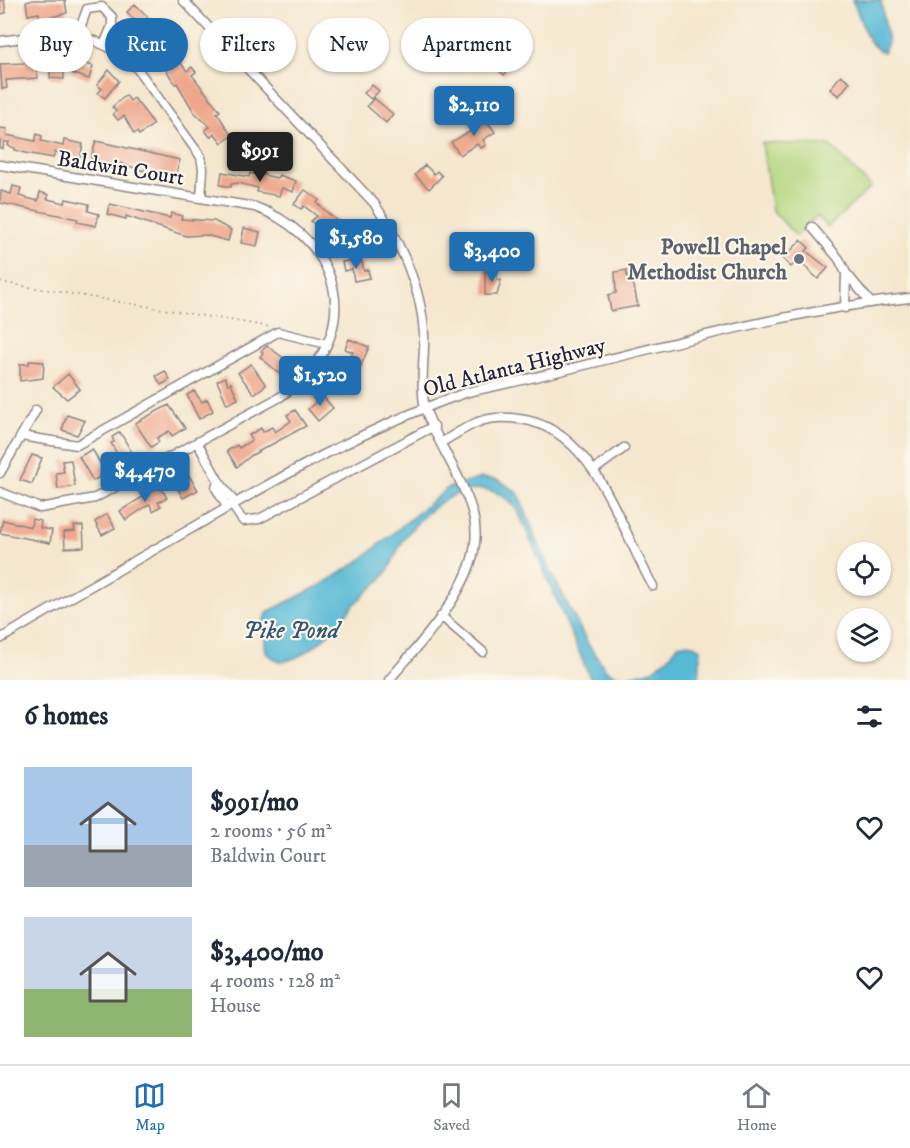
<!DOCTYPE html>
<html lang="en">
<head>
<meta charset="utf-8">
<style>
	body { margin:0; font-family:"IM FELL DW Pica",serif; background:#f6f6f7; color:#1f2937; height:100vh; display:flex; flex-direction:column; font-size:22px; white-space:nowrap }
	* { box-sizing:border-box; margin:0 }
	p { font-size:20px; color:#747a83 }
	.icon { flex:none; width:33px; height:33px; fill:none; stroke:currentColor; stroke-width:2; stroke-linecap:round; stroke-linejoin:round }
	.map { position:relative; height:680px; overflow:hidden }
	.sheet { display:flex; flex-direction:column; background:#fff; flex:1 }
	.sheet>* { flex:none }
	.banner { position:absolute; left:18px; top:18px; width:600px; height:54px; display:flex; gap:12px }
	.fabs { position:absolute; left:837px; top:542px; display:grid; gap:12px }
	.fabs a { display:grid; place-items:center; width:54px; height:54px; border-radius:50%; background:#fff; box-shadow:0 2px 4px #0004; font-size:30px }
	.price { position:absolute; translate:-50% -51px; padding:0 14px; border-radius:6px; background:#1f6fb2; color:#fff; font-size:20px; line-height:39px; filter:drop-shadow(0 2px 3px #0008) }
	.price::after { content:''; position:absolute; left:50%; top:36px; width:18px; height:14px; margin-left:-9px; background:inherit; clip-path:polygon(0 0,100% 0,50% 100%) }
	.price.on { background:#222; color:#fff }
	ul { padding:0; list-style:none }
	li { display:flex; align-items:center; gap:18px; height:150px; padding:0 24px }
	li span { display:grid; place-items:center; flex:none; width:168px; height:120px; border-radius:0px; color:#555 }
	li>.icon { margin-inline-start:auto }
	span .icon { width:72px; height:72px; fill:#fffc; stroke-width:1 }
	li b { font-size:26px }
	h2 { display:flex; justify-content:space-between; align-items:center; height:72px; padding:0 24px; font-size:26px }
	.pill { padding:0 21px; border-radius:27px; background:#fff; box-shadow:0 2px 4px #0004; font-size:21px; line-height:54px }
	.pill.on { background:#1f6fb2; color:#fff }
	.menu { display:flex; justify-content:space-around; align-items:center; height:84px; border-top:2px solid #e0e1e3; background:#fff; font-size:16px; color:#747a83 }
	.menu a { display:grid; justify-items:center; gap:3px }
	.menu .on { color:#1f6fb2 }
	.map>svg:first-child { display:block }
</style>
</head>
<body>
<div class="map">
<svg width="910" height="680" viewBox="0 0 910 680">
	<rect width="100%" height="100%" fill="#fbf7ec"/>
	<filter id="ink" filterUnits="userSpaceOnUse"><feTurbulence type="fractalNoise" baseFrequency=".0167" numOctaves="2"/><feDisplacementMap in="SourceGraphic" scale="12" xChannelSelector="R" yChannelSelector="G"/><feConvolveMatrix kernelMatrix="1 2 1 2 8 2 1 2 1" color-interpolation-filters="sRGB"/></filter>
	<filter id="wash" filterUnits="userSpaceOnUse"><feTurbulence type="fractalNoise" baseFrequency=".008" numOctaves="4" result="noise"/><feDisplacementMap in="SourceGraphic" scale="24" xChannelSelector="R" yChannelSelector="G"/><feGaussianBlur stdDeviation="1.35" result="paint"/><feColorMatrix in="noise" values="0 0 0 0 0 0 0 0 0 0 0 0 0 0 0 0 0 1.4 0 .05"/><feComposite in="paint" operator="in"/></filter>
	<g filter="url(#wash)">
		<rect width="100%" height="100%" fill="#f5e7ce"/>
		<path fill="#b3d77f" stroke="#6a7c5d" stroke-width="1.5" d="M762 143 830 145 871 187 828 227 817 216 796 236 772 210Z"/>
		<path fill="#56b9d5" stroke="#3c6e88" stroke-width="1.5" d="M852 0H881L888 43 883 52C864 45 862 17 852 0Z
			M482 478 499 480 518 493 548 566 589 646 607 671 622 678 653 670 671 655 678 645 689 643 701 649 699 680H591L518 511C483 465 433 501 406 536 397 548 393 565 384 576 375 586 363 595 354 605 335 627 311 658 280 662L266 653 263 621 269 611 321 585 358 562 448 488Z"/>
		<g id="blocks">
			<path fill="#eea78c" d="M0 0H4L6 13 0 14Z
				M33 0H65L67 13 40 20 39 13 28 15 26 2Z
				M135 4 148 17 143 23 165 42 187 71 192 67 196 72 192 75 220 111 217 113 232 136 222 143 215 134 210 137 205 130 210 127 194 112 177 83 175 84 161 62 159 64 142 46 144 44 140 38 128 27 134 20 127 12Z
				M328 25 347 41 339 51 320 34Z
				M492 48 512 66 504 75 484 57Z
				M50 55H58V61H64V79L50 78Z
				M77 55 85 57 83 63 93 66 89 79 71 73Z
				M35 58 38 78 6 80 7 88 2 89 0 64 26 63 25 59Z
				M109 70 119 81 105 98 98 93 102 89 97 85Z
				M841 75 850 82 839 96 830 89Z
				M372 85 379 91 371 99 364 93Z
				M126 95 130 101 134 98 154 124 139 135 137 132 134 134 124 116 118 120 113 114 116 111 112 107Z
				M374 98 393 114 386 123 367 106Z
				M484 117 495 132 483 140 486 145 481 148 477 144 460 155 451 142 475 129 472 126Z
				M0 128 7 129 6 135 35 141 37 134 42 136 41 141 63 146 64 140 83 144 79 164 71 163 72 155 55 152 53 158 26 153 15 150V148L8 146 9 142H4L3 149 0 148Z
				M96 141 180 160 175 177 145 168 144 171 120 163 119 167 97 163 98 160 91 158Z
				M425 165 434 174 437 171 442 176 429 189 415 175Z
				M258 170 264 172 263 175 277 178 279 175 296 181 293 192 282 188 279 196 257 192 258 188 239 183 231 184V187L220 185 222 172 249 177 250 173 257 175Z
				M13 186 21 188 19 196 38 201 40 192 49 195 47 199 65 203 66 199 89 204 88 211 99 214 96 226 77 222 78 219 0 203 1 191 11 194Z
				M305 190 319 200 317 203 341 225 355 245 344 253 329 238 333 235 321 223 317 227 311 221 317 216 304 206 301 209 294 204Z
				M110 204 170 218 171 213 182 216 181 219 214 221 231 230 228 241 206 235 186 236 126 216V219L107 214Z
				M244 228 260 232 257 246 241 243Z
				M801 240 809 248 806 251 828 268 818 279 798 260 791 267 783 259Z
				M356 260V263L362 262 364 271 368 270 370 278 354 281 352 269 344 271 342 262Z
				M485 270H497V280H501L497 295H485Z
				M626 270 628 279 632 278 638 306 611 311 608 295 616 293 615 272Z
				M349 339 369 347 360 368 348 363 353 352 345 349Z
				M267 346 289 362 280 374 260 357 263 353 261 351Z
				M29 361 44 362 43 378 20 381V364H29Z
				M251 364 266 385 254 394 238 373Z
				M337 369 349 378 338 394 327 385Z
				M165 371 170 380 161 385 156 376Z
				M68 374 80 389 67 399 53 387Z
				M225 377 228 384 231 383 238 399 227 404 217 381Z
				M194 391 202 402 207 399 213 411 199 419 187 395Z
				M319 392 333 408 318 421 308 409 316 402 313 398Z
				M169 405 185 428 172 436 169 431 157 438 159 442 151 447 135 423Z
				M295 410 306 426 252 455 237 467 227 451 237 445 239 448 252 440 249 435 261 428 263 432 272 427 275 432 291 421 287 415Z
				M67 415 85 421 77 435 62 430Z
				M120 432 135 458 123 465 111 443 114 442 112 437Z
				M92 449 106 473 93 481 79 457Z
				M32 455 42 458 32 484 20 480Z
				M71 460 75 486 58 489 56 473 64 472 62 461Z
				M188 474 198 490 183 498 174 482Z
				M160 486 167 498 158 502 161 506 153 511 150 504 126 520 120 511Z
				M107 514 115 528 102 535 95 522Z
				M32 519 41 521 40 528 52 530 50 543 0 533 3 520 31 527Z
				M74 526H83L84 547 65 548 64 532 75 531Z"/>
		</g>
	</g>
	<g filter="url(#ink)">
		<use href="#blocks" fill-opacity="0" stroke="#8c8484" stroke-width="1.5"/>
		<g fill="none" stroke-linecap="round" stroke-linejoin="round">
			<g stroke="#8c8484" stroke-width="11">
				<path id="minor" d="M183 0 374 203C399 240 422 288 424 334 425 357 420 380 424 403 427 422 451 461 460 481 469 500 478 521 475 543 471 590 419 645 389 680
					M77 37 87 9 102 7 112 17V26L104 45
					M0 41 63 33 95 41 128 56 201 157 203 169 201 198
					M0 165 255 207C323 231 362 303 314 366 305 379 292 388 280 397L95 498 40 508 0 492
					M812 227 839 259 846 273 845 308
					M846 273 871 303
					M21 436 77 445 278 332 327 344
					M197 442 218 480 235 503
					M442 442C454 435 466 427 478 422 491 417 506 417 519 419 595 428 619 527 653 586
					M594 470 624 448
					M0 473 36 410
					M218 480 216 488 227 507
					M232 505 243 521 259 519 434 426
					M441 616 483 652
					M0 639C64 601 129 564 194 527 282 476 371 425 468 392 614 362 762 313 910 298"/>
			</g>
			<path stroke="#8c8484" stroke-width="1.5" stroke-dasharray="1.5 4.5" stroke-linecap="butt" d="M0 282 271 327"/>
			<use href="#minor" stroke="#fff" stroke-width="8"/>
		</g>
	</g>
	<circle fill="#6b7280" stroke="#fbf7ec" stroke-width="2" cx="799" cy="259" r="6"/>
	<g text-anchor="middle" stroke-width="4.5" stroke-linejoin="round" paint-order="stroke">
		<g font-size="22" fill="#22223b" stroke="#fbf7ec">
			<text transform="translate(121 167) rotate(9)" y="8">Baldwin Court</text>
			<text transform="translate(514 366) rotate(-14)" y="8">Old Atlanta Highway</text>
		</g>
		<g font-size="22" font-weight="bold" fill="#5b616d" stroke="#fbf7ec" text-anchor="end">
			<text x="787" y="254">Powell Chapel<tspan x="787" dy="25">Methodist Church</tspan></text>
		</g>
		<g font-size="24" font-style="italic" fill="#345771" stroke="#fbf7ec">
			<text x="291" y="638">Pike Pond</text>
		</g>
	</g>
</svg>
<div class="fabs">
<a><svg class="icon" aria-label="locate" viewBox="0 0 24 24"><circle cx="12" cy="12" r="6"/><path d="M12 2v4M12 18v4M2 12h4M18 12h4"/></svg></a>
<a><svg class="icon" aria-label="layers" viewBox="0 0 24 24"><path d="M12 4l9 5-9 5-9-5zM3 14l9 5 9-5"/></svg></a>
</div>
<b class="price" style="left:474px;top:137px">$2,110</b>
<b class="price on" style="left:260px;top:183px">$991</b>
<b class="price" style="left:356px;top:270px">$1,580</b>
<b class="price" style="left:492px;top:283px">$3,400</b>
<b class="price" style="left:320px;top:407px">$1,520</b>
<b class="price" style="left:145px;top:503px">$4,470</b>
<div class="banner">
<a class="pill">Buy</a>
<a class="pill on">Rent</a>
<a class="pill">Filters</a>
<a class="pill">New</a>
<a class="pill">Apartment</a>
</div>
</div>
<section class="sheet">
<h2>6 homes<svg class="icon" aria-label="filters" viewBox="0 0 24 24"><path d="M4 7h16M4 17h16"/><circle cx="9" cy="7" r="2"/><circle cx="15" cy="17" r="2"/></svg></h2>
<ul>
<li><span style="background:linear-gradient(#a9c7e8 65%,#9aa5b1 0)"><svg class="icon" aria-label="home" viewBox="0 0 24 24"><path d="M3 11l9-7 9 7M6 9v11h12V9"/></svg></span><div><b>$991/mo</b><p>2 rooms · 56 m²</p><p>Baldwin Court</p></div><svg class="icon" aria-label="heart" viewBox="0 0 24 24"><path d="M12 20l-8-8c-3-5 5-10 8-4 3-6 11-1 8 4z"/></svg></li>
<li><span style="background:linear-gradient(#c9d6e8 60%,#8fb573 0)"><svg class="icon" aria-label="home" viewBox="0 0 24 24"><path d="M3 11l9-7 9 7M6 9v11h12V9"/></svg></span><div><b>$3,400/mo</b><p>4 rooms · 128 m²</p><p>House</p></div><svg class="icon" aria-label="heart" viewBox="0 0 24 24"><path d="M12 20l-8-8c-3-5 5-10 8-4 3-6 11-1 8 4z"/></svg></li>
</ul>
</section>
<nav class="menu">
<a class="on"><svg class="icon" aria-label="map" viewBox="0 0 24 24"><path d="M3 6l6-2 6 2 6-2v14l-6 2-6-2-6 2zM9 4v14M15 6v14"/></svg>Map</a>
<a><svg class="icon" aria-label="saved" viewBox="0 0 24 24"><path d="M7 4h10v16l-5-4-5 4z"/></svg>Saved</a>
<a><svg class="icon" aria-label="home" viewBox="0 0 24 24"><path d="M3 11l9-7 9 7M6 9v11h12V9"/></svg>Home</a>
</nav>
</body>
</html>
